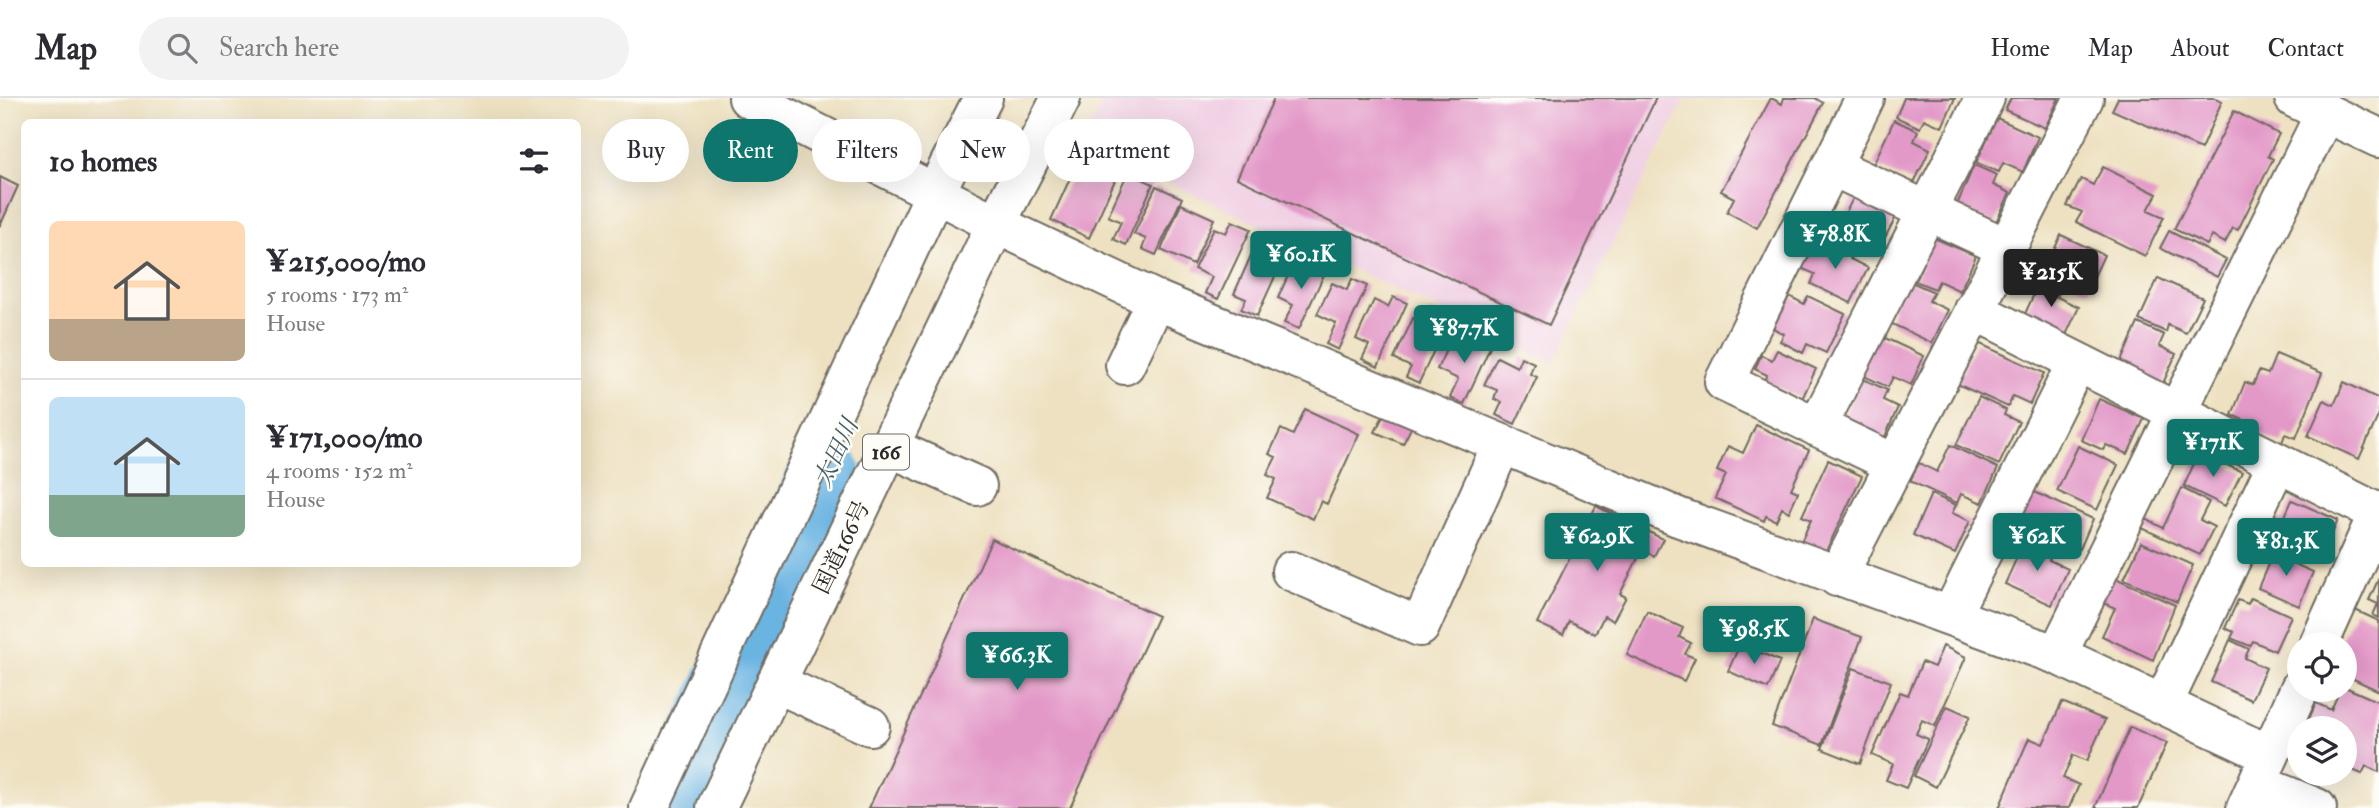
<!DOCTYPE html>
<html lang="en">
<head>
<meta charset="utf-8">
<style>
	body { margin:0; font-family:"IM FELL Double Pica","Noto Serif JP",serif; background:#f2f2f3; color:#2b2b33; height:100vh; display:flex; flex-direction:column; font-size:26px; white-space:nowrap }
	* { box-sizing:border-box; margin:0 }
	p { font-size:23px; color:#7c7c81 }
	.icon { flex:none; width:38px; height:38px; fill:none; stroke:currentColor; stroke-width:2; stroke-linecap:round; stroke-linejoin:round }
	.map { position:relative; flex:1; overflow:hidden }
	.details { position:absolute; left:21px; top:21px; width:560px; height:448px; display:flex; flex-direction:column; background:#fff; border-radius:10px; box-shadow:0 7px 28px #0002 }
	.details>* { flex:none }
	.guide { position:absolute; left:602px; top:21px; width:665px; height:63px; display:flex; gap:14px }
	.controls { position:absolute; left:2287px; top:534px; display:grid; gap:14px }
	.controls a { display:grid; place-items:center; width:70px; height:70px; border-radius:50%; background:#fff; box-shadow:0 7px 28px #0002; font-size:35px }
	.price { position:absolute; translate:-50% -60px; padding:0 16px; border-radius:7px; background:#0f766e; color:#fff; font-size:23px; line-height:46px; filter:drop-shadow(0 2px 4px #0008) }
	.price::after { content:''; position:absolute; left:50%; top:42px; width:21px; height:16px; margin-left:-10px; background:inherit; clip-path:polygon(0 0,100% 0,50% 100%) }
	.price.active { background:#222; color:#fff }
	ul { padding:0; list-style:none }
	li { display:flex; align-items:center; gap:21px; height:175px; padding:0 28px }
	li+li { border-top:2px solid #e1e1e2 }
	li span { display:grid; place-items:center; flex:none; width:196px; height:140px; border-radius:10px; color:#555 }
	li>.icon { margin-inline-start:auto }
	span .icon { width:84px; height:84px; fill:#fffc; stroke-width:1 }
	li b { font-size:30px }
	h2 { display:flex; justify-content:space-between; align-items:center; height:84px; padding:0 28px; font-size:30px }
	.pill { padding:0 24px; border-radius:32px; background:#fff; box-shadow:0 7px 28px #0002; font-size:24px; line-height:63px }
	.pill.active { background:#0f766e; color:#fff }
	header { display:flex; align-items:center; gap:42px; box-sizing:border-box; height:98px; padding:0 35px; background:#fff; border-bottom:2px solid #e1e1e2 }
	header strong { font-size:33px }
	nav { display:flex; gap:38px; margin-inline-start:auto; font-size:24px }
	.search { width:490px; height:63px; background:#f2f2f3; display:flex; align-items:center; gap:18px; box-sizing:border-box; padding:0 24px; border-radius:38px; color:#7c7c81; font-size:26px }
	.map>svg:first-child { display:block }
</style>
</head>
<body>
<header>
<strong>Map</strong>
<div class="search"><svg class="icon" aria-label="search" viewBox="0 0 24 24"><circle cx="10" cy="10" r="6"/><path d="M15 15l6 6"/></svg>Search here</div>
<nav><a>Home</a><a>Map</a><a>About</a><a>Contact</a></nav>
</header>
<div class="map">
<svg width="2379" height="710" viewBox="0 0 2379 710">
	<rect width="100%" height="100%" fill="#fdfcf7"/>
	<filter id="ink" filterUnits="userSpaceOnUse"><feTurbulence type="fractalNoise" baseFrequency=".0143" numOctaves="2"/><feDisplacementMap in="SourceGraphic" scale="14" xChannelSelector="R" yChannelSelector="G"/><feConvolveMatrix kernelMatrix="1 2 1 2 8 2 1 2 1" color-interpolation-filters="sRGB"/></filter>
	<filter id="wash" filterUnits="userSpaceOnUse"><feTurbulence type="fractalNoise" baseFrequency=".00686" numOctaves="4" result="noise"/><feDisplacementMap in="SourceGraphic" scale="28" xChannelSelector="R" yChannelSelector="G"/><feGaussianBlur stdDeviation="1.57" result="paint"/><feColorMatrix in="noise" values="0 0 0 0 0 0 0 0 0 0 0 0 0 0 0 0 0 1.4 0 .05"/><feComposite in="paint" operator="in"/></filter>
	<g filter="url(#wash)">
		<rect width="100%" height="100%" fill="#eee1c1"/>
		<path fill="#f1d0e4" d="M1105 0H1685L1553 265 1082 44Z"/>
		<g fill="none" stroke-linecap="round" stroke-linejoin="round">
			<path stroke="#6ab4e2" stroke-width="72" d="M673 710 825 376"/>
		</g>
		<g id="blocks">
			<path fill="#e399c8" d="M1274 0H1656L1549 227 1237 80Z
				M1771 0 1782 6 1784 0H1815L1823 5 1757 130 1727 114 1734 100 1721 93Z
				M1904 0H1955L1942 29 1924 21 1920 30 1896 19Z
				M2011 0H2059L2045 30 2005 12Z
				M2118 0H2215L2222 3 2201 51 2112 12Z
				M2234 13 2279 36 2268 58 2273 61 2238 132 2233 130 2225 145 2212 138 2207 147 2174 131Z
				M1997 20 2038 39 2023 74 2003 65 1999 74 1976 65Z
				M1894 22 1918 33 1914 43 1930 51 1914 85 1873 67Z
				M1082 54 1120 71 1089 140 1051 122Z
				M1974 67 1997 77 1993 87 2010 95 1995 126 1956 109Z
				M2103 69 2157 96 2148 112 2164 119 2145 158 2076 124 2082 114 2067 108 2081 81 2093 87Z
				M1128 74 1153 86 1126 147 1113 141 1121 124 1108 118Z
				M0 79 18 88 0 128Z
				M1156 88 1182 100 1156 157 1142 151 1146 141 1134 136Z
				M1855 96 1897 117 1879 151 1860 141 1855 151 1833 140Z
				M1181 106 1214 121 1193 167 1161 152Z
				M1232 123 1251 131 1218 201 1205 195 1212 179 1194 171 1214 130 1226 135Z
				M2169 133 2226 162 2217 179 2160 150Z
				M2061 137 2104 157 2088 192 2065 181 2062 187 2042 178Z
				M1934 140 1976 158 1960 193 1939 183 1935 191 1915 183Z
				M1270 141 1288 150 1257 218 1241 211 1246 201 1234 196 1256 146 1266 150Z
				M1832 143 1853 153 1850 161 1868 170 1851 205 1811 186 1815 176 1801 170 1813 147 1826 153Z
				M1312 163 1327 170 1299 231 1284 225 1293 207 1278 200 1293 166 1307 172Z
				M1900 179 1934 194 1929 203 1948 212 1932 245 1890 225Z
				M2158 180 2203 200 2186 235 2168 227 2166 234 2139 222Z
				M1352 181 1367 188 1338 252 1326 246 1336 225 1317 216 1332 185 1347 192Z
				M2041 181 2061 189 2057 199 2079 209 2065 239 2023 220Z
				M1789 198 1804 206 1808 198 1845 216 1826 255 1807 246 1803 255 1780 243 1784 236 1773 230Z
				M1393 199 1407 205 1378 269 1362 261 1369 247 1356 241 1374 202 1388 209Z
				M1431 213 1448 222 1419 285 1406 279 1411 269 1394 261 1413 220 1425 226Z
				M2138 225 2164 237 2159 248 2176 256 2161 290 2118 270Z
				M1874 235 1924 258 1911 287 1893 279 1888 289 1855 274Z
				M1476 237 1492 245 1464 306 1450 300 1458 281 1437 271 1452 239 1471 248Z
				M1976 244 2044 275 2030 306 2013 298 2008 309 1957 286Z
				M1777 252 1816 271 1802 301 1764 282 1767 277 1755 271 1761 257 1772 262Z
				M2276 256 2322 275 2296 340 2285 336 2282 345 2250 332 2253 326 2232 317 2245 284 2253 287 2259 273 2268 276Z
				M1497 259 1517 269 1521 259 1534 265 1530 276 1537 279 1515 326 1496 317 1502 304 1494 301 1497 292 1484 287Z
				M1861 280 1887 292 1883 302 1898 309 1884 341 1842 322Z
				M2344 284 2379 301V316L2359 361 2308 338 2324 302 2334 307Z
				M1979 299 2006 312 2004 317 2019 324 1999 367 1956 347Z
				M2099 301 2144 321 2128 356 2106 347 2103 352 2081 342Z
				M1305 311 1359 336 1327 406 1321 403 1313 421 1267 400 1276 381 1267 377 1276 359 1269 356 1281 331 1293 337Z
				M1384 316 1412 328 1403 346 1375 334Z
				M1756 327 1809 352 1791 391 1798 394 1789 414 1782 410 1776 423 1766 418 1764 423 1715 400 1726 377 1717 373 1728 348 1743 355Z
				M1950 347 1998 370 1982 405 1961 396 1957 405 1910 383 1919 365 1937 374Z
				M2078 348 2118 367 2097 412 2057 393Z
				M2199 354 2242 374 2225 408 2184 388Z
				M1828 362 1862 378 1824 457 1800 446 1811 422 1802 418Z
				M2026 390 2093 421 2080 451 2059 442 2054 451 2008 429Z
				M2182 390 2209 404 2200 422 2214 429 2200 457 2142 430 2146 421 2163 430Z
				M1931 396 1956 407 1952 415 1970 423 1955 456 1913 437Z
				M2292 402 2338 422 2323 457 2303 448 2299 456 2255 437 2273 418 2283 423Z
				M1596 408 1663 441 1654 458 1642 452 1620 496 1626 499 1613 523 1604 518 1595 536 1569 523 1563 537 1537 525Z
				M992 441 1158 518 1070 710H869Z
				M2025 441 2053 453 2049 462 2068 471 2052 507 2005 486Z
				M2141 444 2193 467 2177 504 2124 481Z
				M2275 450 2298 459 2294 466 2313 474 2299 508 2258 490Z
				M2111 478 2175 507 2153 562 2102 538 2115 510 2100 503Z
				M2379 480V520L2373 517 2378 506 2369 502Z
				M2251 500 2291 518 2275 553 2253 543 2250 548 2231 540 2234 534 2225 530 2238 502 2248 506Z
				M2355 512 2379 523V593L2345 577V546H2339Z
				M1647 513 1683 530 1679 539 1691 545 1685 556 1695 560 1684 583 1627 557Z
				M1813 521 1862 539 1822 647 1772 628Z
				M2230 542 2249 551 2245 560 2266 570 2251 602 2211 584Z
				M1740 546 1780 563 1768 591 1728 573Z
				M1943 548 1966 559 1935 628 1922 622 1916 636 1928 641 1906 690 1886 682 1893 666 1872 657 1900 594 1908 597 1922 564 1934 569Z
				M1853 570 1891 584 1860 666 1822 651Z
				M2345 589 2379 604V674L2366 668 2362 676 2345 669V630H2322L2308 623 2316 605 2331 612 2340 592Z
				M2062 604 2105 622 2087 663 2073 657 2063 680 2079 687 2069 710H1999L2029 640 2043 646Z
				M1947 608 1970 618 1936 689 1914 678Z
				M2130 629 2167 645 2138 710H2095Z"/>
		</g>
	</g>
	<g filter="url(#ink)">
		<use href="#blocks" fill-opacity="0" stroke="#6f6b60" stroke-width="2"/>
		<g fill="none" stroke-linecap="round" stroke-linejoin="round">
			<g stroke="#6f6b60" stroke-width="42">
				<path id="minor" d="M748 0 996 126 1156 202 1678 419 2057 557 2270 657
					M1865 0 1724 284 1895 366
					M2294 0 2379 40
					M1831 68 2007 150
					M1974 212 2378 415
					M1125 267 1156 202
					M1817 329 1985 0
					M889 349 977 388
					M1291 473 1420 529 1502 346
					M1837 479 2084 0
					M1951 517 2076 266
					M2319 546 2379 413
					M2057 557 2325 15
					M776 585 870 628
					M2163 606 2277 365
					M2258 686 2317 710
					M649 710 935 95 983 0
					M2246 710 2300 590"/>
			</g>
			<g stroke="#6f6b60" stroke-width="42">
				<path id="highway" d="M716 710 996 126 1061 0"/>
			</g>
			<use href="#minor" stroke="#fff" stroke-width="38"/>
			<use href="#highway" stroke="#fff" stroke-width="38"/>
		</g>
	</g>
	<g text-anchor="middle" stroke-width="5" stroke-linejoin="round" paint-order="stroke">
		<rect fill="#fdfcf7" stroke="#6a6a68" stroke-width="2" x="863" y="336.5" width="46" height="35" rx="5"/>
		<g font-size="21" font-weight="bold" fill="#2b2b2b">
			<text x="886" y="361">166</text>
		</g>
		<g font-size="23" fill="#2b2b2b" stroke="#fdfcf7">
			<text transform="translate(841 449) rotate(-64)" y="8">国道166号</text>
		</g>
		<g font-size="24" font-style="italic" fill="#415b6b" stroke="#fdfcf7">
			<text transform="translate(836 355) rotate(-65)" y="8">太田川</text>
		</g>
	</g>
</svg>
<div class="controls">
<a><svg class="icon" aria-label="locate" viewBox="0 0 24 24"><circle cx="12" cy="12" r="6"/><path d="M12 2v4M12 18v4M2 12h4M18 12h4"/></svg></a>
<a><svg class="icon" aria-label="layers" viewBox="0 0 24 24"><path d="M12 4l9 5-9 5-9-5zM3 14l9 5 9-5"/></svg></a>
</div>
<b class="price" style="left:1835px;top:173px">¥78.8K</b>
<b class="price" style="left:1301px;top:193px">¥60.1K</b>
<b class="price active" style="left:2051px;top:211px">¥215K</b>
<b class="price" style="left:1464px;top:267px">¥87.7K</b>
<b class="price" style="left:2213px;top:381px">¥171K</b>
<b class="price" style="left:1597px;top:475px">¥62.9K</b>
<b class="price" style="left:2037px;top:475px">¥62K</b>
<b class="price" style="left:2286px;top:480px">¥81.3K</b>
<b class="price" style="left:1754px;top:568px">¥98.5K</b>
<b class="price" style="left:1017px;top:594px">¥66.3K</b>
<div class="guide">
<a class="pill">Buy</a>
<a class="pill active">Rent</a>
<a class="pill">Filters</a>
<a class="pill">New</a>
<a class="pill">Apartment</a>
</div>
<section class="details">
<h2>10 homes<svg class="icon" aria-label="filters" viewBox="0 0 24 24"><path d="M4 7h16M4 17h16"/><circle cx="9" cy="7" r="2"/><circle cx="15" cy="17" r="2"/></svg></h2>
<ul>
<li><span style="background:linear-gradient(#ffd9b3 70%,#b9a48a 0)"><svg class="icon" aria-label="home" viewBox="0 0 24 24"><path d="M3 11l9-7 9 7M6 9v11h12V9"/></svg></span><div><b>¥215,000/mo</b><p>5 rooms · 173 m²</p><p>House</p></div></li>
<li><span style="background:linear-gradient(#bfe0f5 70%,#7fa58c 0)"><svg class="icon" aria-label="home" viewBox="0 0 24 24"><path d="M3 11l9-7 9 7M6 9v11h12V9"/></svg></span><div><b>¥171,000/mo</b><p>4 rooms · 152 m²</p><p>House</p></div></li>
</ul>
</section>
</div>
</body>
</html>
